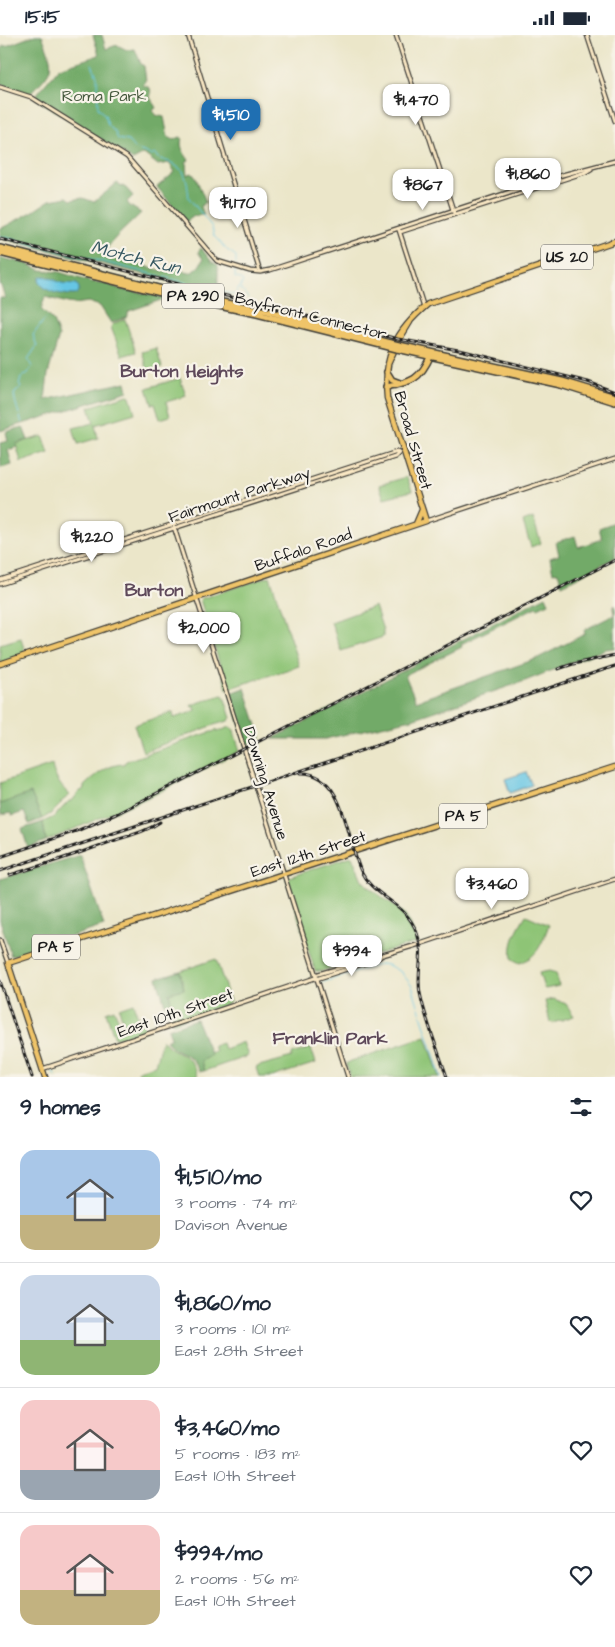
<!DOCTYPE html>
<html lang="en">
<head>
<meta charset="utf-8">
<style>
	body { margin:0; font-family:"Architects Daughter",sans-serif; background:#f6f6f7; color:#1f2937; height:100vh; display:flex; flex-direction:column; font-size:19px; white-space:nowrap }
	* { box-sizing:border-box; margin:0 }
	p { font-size:16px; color:#747a83 }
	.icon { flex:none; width:28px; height:28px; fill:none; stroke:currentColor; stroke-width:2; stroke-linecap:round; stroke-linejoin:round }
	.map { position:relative; height:1042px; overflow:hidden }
	.panel { display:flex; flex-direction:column; background:#fff; flex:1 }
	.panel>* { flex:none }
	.price { position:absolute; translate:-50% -42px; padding:0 11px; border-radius:10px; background:#fff; color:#222; font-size:16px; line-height:32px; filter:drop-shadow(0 1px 2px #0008) }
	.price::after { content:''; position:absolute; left:50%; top:30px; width:15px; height:11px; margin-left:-8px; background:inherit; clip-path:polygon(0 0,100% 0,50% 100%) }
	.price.current { background:#1f6fb2; color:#fff }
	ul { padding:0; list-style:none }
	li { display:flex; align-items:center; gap:15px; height:125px; padding:0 20px }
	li+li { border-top:1px solid #e0e1e3 }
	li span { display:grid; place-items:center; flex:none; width:140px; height:100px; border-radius:15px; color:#555 }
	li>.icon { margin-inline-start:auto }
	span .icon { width:60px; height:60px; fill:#fffc; stroke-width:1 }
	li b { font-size:21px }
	h2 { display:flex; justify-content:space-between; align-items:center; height:60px; padding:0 20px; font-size:21px }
	.status { display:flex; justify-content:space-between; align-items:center; height:35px; padding:0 25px; background:#fff; direction:ltr }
	.status svg { height:14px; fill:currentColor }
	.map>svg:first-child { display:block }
</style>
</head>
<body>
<div class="status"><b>15:15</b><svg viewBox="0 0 49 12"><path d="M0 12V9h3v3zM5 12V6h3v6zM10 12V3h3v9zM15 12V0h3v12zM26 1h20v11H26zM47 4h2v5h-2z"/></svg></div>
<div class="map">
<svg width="615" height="1042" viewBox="0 0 615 1042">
	<rect width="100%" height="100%" fill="#f7f3e8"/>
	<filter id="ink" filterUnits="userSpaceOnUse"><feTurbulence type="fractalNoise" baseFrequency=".02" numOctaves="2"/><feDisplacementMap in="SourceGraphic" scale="10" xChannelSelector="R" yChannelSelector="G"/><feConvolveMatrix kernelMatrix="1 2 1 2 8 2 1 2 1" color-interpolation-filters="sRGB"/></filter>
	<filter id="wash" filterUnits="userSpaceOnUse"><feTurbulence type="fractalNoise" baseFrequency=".0096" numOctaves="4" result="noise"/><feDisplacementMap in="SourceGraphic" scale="20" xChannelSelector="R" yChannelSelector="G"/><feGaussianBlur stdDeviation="1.12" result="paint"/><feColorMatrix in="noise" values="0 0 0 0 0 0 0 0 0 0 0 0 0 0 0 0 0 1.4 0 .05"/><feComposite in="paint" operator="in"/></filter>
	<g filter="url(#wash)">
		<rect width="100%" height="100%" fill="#ebe6c9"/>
		<path fill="#8ec476" stroke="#557049" d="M125 284 136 317 122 321 111 292 113 289Z
			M156 313 162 332 148 336 142 317Z
			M180 343 186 361 166 367 170 381 160 384 155 369H152L147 353Z
			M128 360 130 361 135 378 95 390 98 403 78 409 73 393 94 388 89 372Z
			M43 401 49 418 21 427 16 409Z
			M407 442 412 456 384 463 379 450Z
			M533 483 541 508 531 512 523 487Z
			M270 541 299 631 227 654 200 564Z
			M375 571 383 595V602L341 616 331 587Z
			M21 603 25 618 0 628V609Z
			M222 660 224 661 230 680 231 683 228 686 214 690 143 717 134 690 173 677 174 683 196 676 195 672H192L191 670Z
			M230 692 234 695 235 700 240 716 154 760 46 806 43 787 54 782 69 766H72L79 757 84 754V751C96 740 108 729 124 729L126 726 211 697H213L217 694V697Z
			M52 730C54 742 61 752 70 760L61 767V769L52 778 42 784 31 759 0 769V748Z
			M352 821 362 845 370 853 401 876 407 883 418 907 322 936H315L286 843Z
			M526 880 549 890C542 907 539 921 520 928L512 924C509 908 518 893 526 880Z
			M216 924 230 966 228 969 173 988 166 973 172 970 169 958 184 953 180 936Z
			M549 936 556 938 559 951 545 954 544 953 539 938Z
			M554 964 566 969 574 981 553 988 550 987 545 966Z
			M133 968 138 982 141 981 146 996 126 1002 115 1004 106 977 114 974 120 988 123 987 119 973Z
			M426 1001 440 1042H350L346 1029 351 1026Z
			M162 1004C172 1018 184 1017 191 1027 194 1031 196 1037 197 1042H140L138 1035 155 1030Z
			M243 1007 248 1021 204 1036 201 1026 210 1020 209 1018 215 1016 213 1011 222 1008 224 1014Z
			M311 1013 316 1028 272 1042H259L256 1033 259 1031 292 1022V1019Z"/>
		<path fill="#72aa67" stroke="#476342" d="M35 0H42C55 34 55 33 30 59L0 49 3 32 1 15 3 11H6Z
			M93 0H102L106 14 117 10 127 15 135 14 141 29 144 31 146 46 143 50 150 53 151 59 150 62 156 73 153 75 155 80 164 82 168 102 174 105 180 102 182 103C179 112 184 118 189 125L186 127 187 140 192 138 196 143 206 167 201 171 204 180 194 181 186 187 157 152 175 137 169 128 158 130 144 119 133 125 36 64V60L59 33 99 20Z
			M117 148 126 153 133 161 127 167 130 171 141 178C131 189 107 207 104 221L168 237 174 231 176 230C179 232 181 234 183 236 192 242 200 231 203 224L198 217 201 213 212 227 218 230V258L0 203V194L32 177 50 165 67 162 71 165 83 163 94 167Z
			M0 223 25 228 41 235 59 237 91 247 104 248 123 255 148 259 167 263 129 276 126 282 111 288 100 271 88 267 75 269 68 268 45 262 41 274 53 286 59 301 48 339 45 365 126 347 128 356 0 396V263H5L0 248Z
			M23 392 28 405 16 409 17 412 8 415 12 430 1 433 0 408 8 406 6 397Z
			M615 487V523L562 550 558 537 553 538 550 523 559 520 556 507 575 501 578 512 602 504 599 493Z
			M546 561 549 568 538 573 536 572 461 609 462 612 405 640 416 666 536 624 585 599 584 595 614 580 613 573 615 570V613L606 614 525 646 412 684 325 704H272Z
			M245 653 261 703 246 710 230 658Z
			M31 758 42 784 29 789 24 777 12 781 11 778 1 780 0 769Z
			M43 787 46 806 28 813 22 794Z
			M80 820 104 891 11 921 0 885V844Z
			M180 936 184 954 169 958 172 971 166 973 157 943Z
			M196 984 211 1020 201 1026 204 1036 199 1037C190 1013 177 1022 166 1005L171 1002 168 994Z"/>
		<path fill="#66c6e4" stroke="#417180" d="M45 241 62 248 77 249C81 254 79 260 73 260 61 259 45 258 39 246L40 242Z
			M526 737 532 750 510 758 505 744Z"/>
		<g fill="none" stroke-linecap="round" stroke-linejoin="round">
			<path stroke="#66c6e4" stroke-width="1" d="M92 29 97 41 98 73 105 81 108 90 115 97 118 104 128 106 135 114 147 118 151 121 155 119 158 123 172 128 183 136 187 147 189 163 212 192 214 201 227 215 236 221V229
				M0 201 235 260 238 254 240 253 243 246 241 244 235 243V236
				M241 254 248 263
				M22 388C19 377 15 369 14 359L21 352 19 350 21 343 28 338 32 332 28 324 37 311 33 300 45 284
				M320 948 381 929 388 930 401 937 412 951 441 1042
				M53 1036 56 1042"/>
		</g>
	</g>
	<g filter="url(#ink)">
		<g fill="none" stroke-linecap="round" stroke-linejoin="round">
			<g stroke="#3b3a36" stroke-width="5.5">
				<path id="secondary" d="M188 0 260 237
					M396 0 454 178
					M587 0 615 86
					M0 52 31 62 127 122 217 226 250 236 260 237 270 235 562 140 615 126
					M399 195 424 273
					M400 197 586 137 591 134
					M426 486 615 424
					M174 492 348 1042
					M0 545 397 417 399 418 395 422 0 549
					M0 905 8 928
					M315 940 420 909 615 844
					M316 944 375 925 380 922
					M42 1034 315 943"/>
			</g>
			<g stroke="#3b3a36" stroke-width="7">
				<path id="primary" d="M388 329 399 305 410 287
					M416 489 422 475
					M0 629 426 486 387 363C383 320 396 296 428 269L615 206
					M45 1042 8 928 615 732"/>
			</g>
			<g stroke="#3b3a36" stroke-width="8">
				<path id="highway" d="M0 213 182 259 267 276 391 308
					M0 218 181 263 257 279 389 312
					M399 310 562 346 615 362
					M397 314 561 350 615 367
					M387 337 392 345 400 348
					M386 352C412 347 420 345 431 320"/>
			</g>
			<use href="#secondary" stroke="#f9e7c3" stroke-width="3"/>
			<use href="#primary" stroke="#efc469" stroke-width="4.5"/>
			<use href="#highway" stroke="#efc469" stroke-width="5"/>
			<g stroke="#1c1c1c" stroke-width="3">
				<path id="rail" d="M0 204 398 304 464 316 588 347 615 357
					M558 634 573 629 615 620
					M300 738C344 736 347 804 360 834 372 863 405 865 417 898 425 918 416 938 420 958 426 987 438 1015 447 1042
					M0 822 79 795 116 779 615 525
					M0 836 615 631
					M10 840C44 830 77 819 110 807 127 801 144 798 160 787
					M0 946 32 1042"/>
			</g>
			<use href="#rail" stroke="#f7f3e8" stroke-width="1" stroke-dasharray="4" stroke-linecap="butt"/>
			<g stroke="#3b3a36" stroke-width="8" stroke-linecap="butt">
				<path id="highway-bridge" d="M391 308 399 310
					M389 312 397 314"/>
			</g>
			<use href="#highway-bridge" stroke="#efc469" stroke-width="5"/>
		</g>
	</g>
	<g text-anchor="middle" stroke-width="4.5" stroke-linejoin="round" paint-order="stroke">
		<g fill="#f7f3e8" stroke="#5e5c59" stroke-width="1">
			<rect x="541" y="209.5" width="52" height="25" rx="4"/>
			<rect x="162" y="248.5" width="62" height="25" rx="4"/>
			<rect x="439" y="768.5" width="48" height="25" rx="4"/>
			<rect x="32" y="899.5" width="48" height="25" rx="4"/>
		</g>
		<g font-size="15" font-weight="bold" fill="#1c1c1c">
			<text x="567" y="227">US 20</text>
			<text x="193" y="266">PA 290</text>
			<text x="463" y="786">PA 5</text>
			<text x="56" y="917">PA 5</text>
		</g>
		<g font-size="16" fill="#44573c" stroke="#f7f3e8">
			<text x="104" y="66">Roma Park</text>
		</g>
		<g font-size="16" fill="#1c1c1c" stroke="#f7f3e8">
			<text transform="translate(311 280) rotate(14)" y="6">Bayfront Connector</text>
			<text transform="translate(414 405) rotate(74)" y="6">Broad Street</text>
			<text transform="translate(239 459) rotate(-18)" y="6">Fairmount Parkway</text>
			<text transform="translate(303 514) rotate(-19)" y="6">Buffalo Road</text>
			<text transform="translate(267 748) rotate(73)" y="6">Downing Avenue</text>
			<text transform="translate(308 818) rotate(-18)" y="6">East 12th Street</text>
			<text transform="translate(175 977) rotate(-19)" y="6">East 10th Street</text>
		</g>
		<g font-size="18" font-style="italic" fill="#365862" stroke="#f7f3e8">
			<text transform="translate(136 222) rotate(14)" y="6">Motch Run</text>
		</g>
		<g font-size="18" font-weight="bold" fill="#5e495a" stroke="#f7f3e8">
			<text x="182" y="342">Burton Heights</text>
			<text x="154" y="561">Burton</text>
			<text x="330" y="1009">Franklin Park</text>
		</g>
	</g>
</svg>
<b class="price" style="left:416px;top:91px">$1,470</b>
<b class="price current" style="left:231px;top:106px">$1,510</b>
<b class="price" style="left:528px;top:165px">$1,860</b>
<b class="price" style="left:423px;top:176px">$867</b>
<b class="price" style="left:238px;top:194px">$1,170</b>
<b class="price" style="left:92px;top:528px">$1,220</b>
<b class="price" style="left:204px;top:619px">$2,000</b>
<b class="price" style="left:492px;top:875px">$3,460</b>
<b class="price" style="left:352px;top:942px">$994</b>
</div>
<section class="panel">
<h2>9 homes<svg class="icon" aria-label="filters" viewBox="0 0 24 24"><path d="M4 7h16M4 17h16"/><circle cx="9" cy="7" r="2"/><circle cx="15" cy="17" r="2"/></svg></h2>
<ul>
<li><span style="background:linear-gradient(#a9c7e8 65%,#c2b280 0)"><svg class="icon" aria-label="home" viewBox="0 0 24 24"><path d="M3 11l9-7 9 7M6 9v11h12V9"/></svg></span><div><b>$1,510/mo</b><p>3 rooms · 74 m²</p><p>Davison Avenue</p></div><svg class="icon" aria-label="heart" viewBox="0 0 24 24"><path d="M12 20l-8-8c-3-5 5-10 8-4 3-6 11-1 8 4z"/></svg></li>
<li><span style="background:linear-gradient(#c9d6e8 65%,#8fb573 0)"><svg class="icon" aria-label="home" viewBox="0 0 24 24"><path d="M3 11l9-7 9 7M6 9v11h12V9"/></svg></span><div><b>$1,860/mo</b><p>3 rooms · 101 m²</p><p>East 28th Street</p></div><svg class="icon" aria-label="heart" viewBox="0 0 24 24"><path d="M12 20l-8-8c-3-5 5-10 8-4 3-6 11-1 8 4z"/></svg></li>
<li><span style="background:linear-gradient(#f6c9c9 70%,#9aa5b1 0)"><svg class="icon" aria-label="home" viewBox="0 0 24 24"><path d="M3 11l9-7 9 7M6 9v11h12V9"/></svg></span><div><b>$3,460/mo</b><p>5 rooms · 183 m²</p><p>East 10th Street</p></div><svg class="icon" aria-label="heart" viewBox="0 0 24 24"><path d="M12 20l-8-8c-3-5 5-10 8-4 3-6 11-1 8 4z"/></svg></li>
<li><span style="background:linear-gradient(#f6c9c9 65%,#c2b280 0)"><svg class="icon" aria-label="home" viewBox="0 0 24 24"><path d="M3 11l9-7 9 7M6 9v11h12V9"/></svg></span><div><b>$994/mo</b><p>2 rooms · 56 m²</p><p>East 10th Street</p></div><svg class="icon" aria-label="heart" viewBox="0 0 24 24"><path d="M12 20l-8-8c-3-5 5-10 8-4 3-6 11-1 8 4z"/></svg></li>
</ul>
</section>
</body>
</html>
